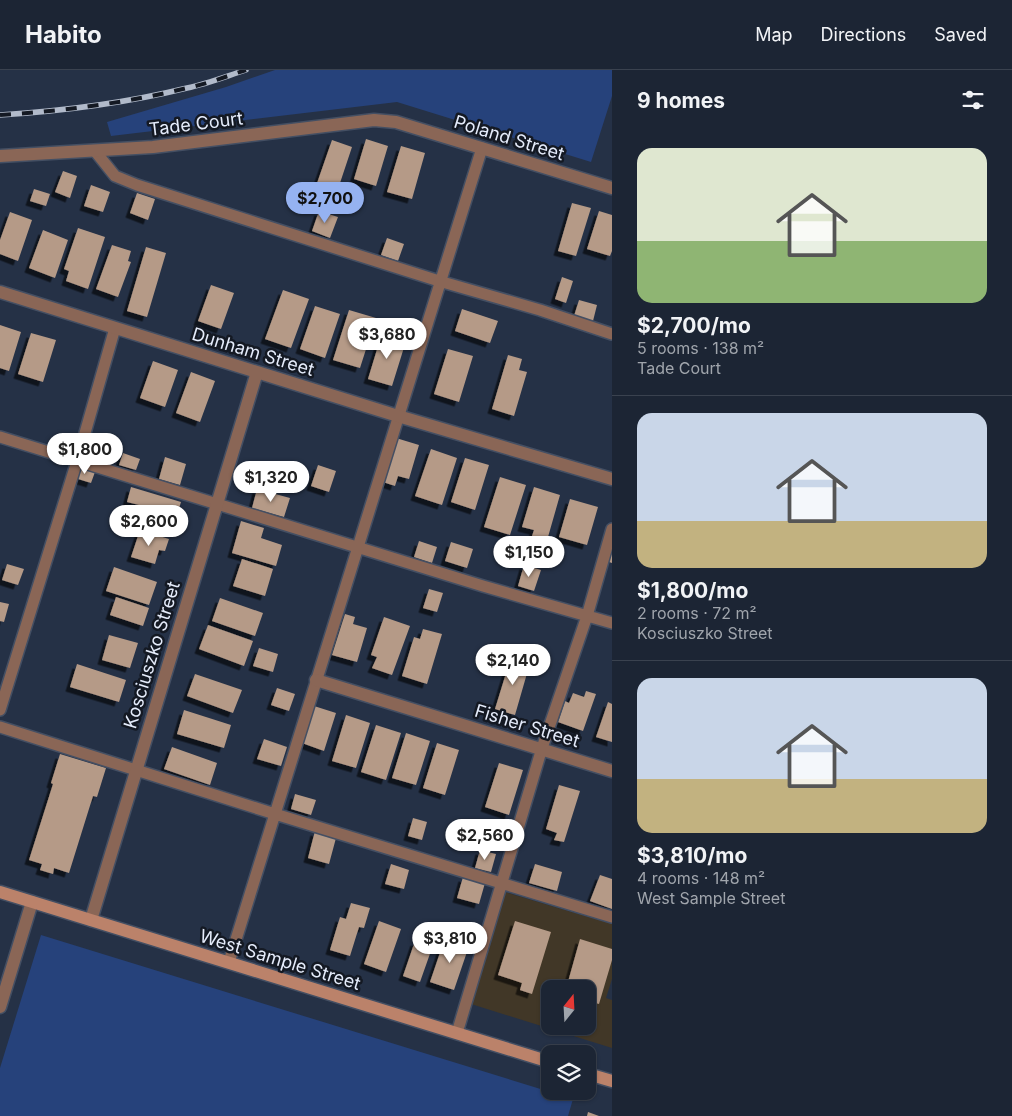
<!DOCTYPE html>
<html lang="en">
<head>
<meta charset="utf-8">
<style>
	body { margin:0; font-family:Inter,sans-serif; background:#293140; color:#f1f3f6; height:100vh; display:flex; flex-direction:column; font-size:19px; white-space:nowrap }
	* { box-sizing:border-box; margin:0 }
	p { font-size:16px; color:#a0a5ac }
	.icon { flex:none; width:28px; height:28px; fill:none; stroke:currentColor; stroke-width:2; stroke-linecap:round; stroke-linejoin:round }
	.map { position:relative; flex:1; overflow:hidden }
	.drawer { display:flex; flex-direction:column; background:#1c2534; width:400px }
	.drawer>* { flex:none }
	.needle { width:32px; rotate:18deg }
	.controls { position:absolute; left:541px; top:910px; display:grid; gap:10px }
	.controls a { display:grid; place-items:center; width:55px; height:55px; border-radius:10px; background:#1c2534; box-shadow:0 1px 4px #0004,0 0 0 1px #3a424f; font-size:25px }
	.price { position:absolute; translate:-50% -42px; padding:0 11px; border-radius:18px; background:#fff; color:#222; font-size:16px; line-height:32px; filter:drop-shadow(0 1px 2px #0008) }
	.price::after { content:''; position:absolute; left:50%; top:30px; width:15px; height:11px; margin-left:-8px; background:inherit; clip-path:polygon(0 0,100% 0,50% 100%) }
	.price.selected { background:#95b2f1; color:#111 }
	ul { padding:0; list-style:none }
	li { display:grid; align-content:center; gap:10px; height:265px; padding:0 25px }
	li+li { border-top:1px solid #3a424f }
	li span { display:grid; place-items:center; height:155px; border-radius:15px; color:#555 }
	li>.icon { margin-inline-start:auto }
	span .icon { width:90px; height:90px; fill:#fffc; stroke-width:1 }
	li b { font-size:21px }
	h2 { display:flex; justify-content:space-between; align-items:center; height:60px; padding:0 25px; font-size:21px }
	header { display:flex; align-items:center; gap:30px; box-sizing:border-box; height:70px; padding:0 25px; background:#1c2534; border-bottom:1px solid #3a424f }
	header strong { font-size:24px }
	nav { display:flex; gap:28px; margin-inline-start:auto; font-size:18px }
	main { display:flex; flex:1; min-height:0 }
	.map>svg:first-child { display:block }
</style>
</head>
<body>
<header>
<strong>Habito</strong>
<nav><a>Map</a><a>Directions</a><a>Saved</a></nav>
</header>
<main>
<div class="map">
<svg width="612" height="1046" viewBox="0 0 612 1046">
	<defs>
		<filter id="shadow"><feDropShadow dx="-4.5" dy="4.5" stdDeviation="0" flood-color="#0009"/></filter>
	</defs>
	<rect width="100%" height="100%" fill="#253146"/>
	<path fill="#413727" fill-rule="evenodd" d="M505 822 612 854V909L606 928 612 930V978L471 934ZM550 919H588V956H550Z"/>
	<path fill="#26427b" d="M275 0H612V26L591 92 397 32 111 66 107 52 226 17Z
		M41 865 573 1029 568 1046H0V998Z"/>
	<path fill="#b59a87" filter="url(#shadow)" d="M366 69 388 76 376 116 354 109Z
		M332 70 352 77 336 125 315 119Z
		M401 76 425 83 412 129 387 122Z
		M63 101 77 106 70 128 55 122Z
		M91 115 110 122 103 142 84 136Z
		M34 119 50 124 46 136 30 131Z
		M137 123 155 129 148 150 130 143Z
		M572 133 591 138 576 186 558 181Z
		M319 141 338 147 330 168 312 161Z
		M599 141 612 145V181L610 186 587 179Z
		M10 142 32 150 18 191 0 184V170Z
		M78 158 105 167 88 219 66 211 69 201 64 199Z
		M43 160 68 170 55 208 29 198Z
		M387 168 404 174 398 191 381 185Z
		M112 175 131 181 128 191 131 192 118 227 96 219Z
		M146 177 166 183 147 247 127 241Z
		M562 207 573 211 566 233 555 229Z
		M211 215 234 223 221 259 198 251Z
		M283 220 309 229 291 278 265 269Z
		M579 230 597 235 593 251 574 246Z
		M315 236 340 244 325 288 300 279Z
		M462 239 498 251 490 273 455 261Z
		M349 240 376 248 360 298 333 290Z
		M0 255 21 262 9 301 0 298Z
		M31 263 56 270 43 312 18 304Z
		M382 263 406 271 392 316 368 309Z
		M448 279 473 286 459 332 434 324Z
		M508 285 522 289 519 300 527 302 514 346 492 339Z
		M153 291 178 300 165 337 140 328Z
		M191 302 215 311 200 352 176 343Z
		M396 368 419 375 409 409 398 406 395 416 383 412Z
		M431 379 457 388 442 435 415 426Z
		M123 383 140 389 136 400 119 395Z
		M165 387 186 394 180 415 159 409Z
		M465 388 489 395 475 440 451 432Z
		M318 395 336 401 329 422 311 416Z
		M79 396 95 402 91 413 75 408Z
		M500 407 526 415 510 465 484 457Z
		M131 417 181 432 172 461 135 450 139 435 127 432Z
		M534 417 560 425 546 474 531 469 534 460 522 457Z
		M257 419 290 428 284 447 252 438Z
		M570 429 598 437 587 475 559 467Z
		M241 451 264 458 261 468 282 475 276 496 232 483Z
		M140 460 169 469 165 481 159 480 155 494 131 487Z
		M419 471 437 477 432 493 414 487Z
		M451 472 473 479 467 498 445 491Z
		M612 474V493L606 491Z
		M242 489 273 499 265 526 233 516Z
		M7 494 24 499 18 515 2 510Z
		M524 495 541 500 534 521 518 516Z
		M114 497 157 512 149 535 106 521Z
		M429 519 443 523 437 542 423 538Z
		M116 527 149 538 143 556 110 545Z
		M220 528 263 543 255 566 212 551Z
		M0 532 9 534 4 552 0 551Z
		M345 544 355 547 353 554 367 558 357 592 332 585Z
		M384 547 410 556 392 605 372 598 377 587 371 585Z
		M208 555 253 571 244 596 199 579Z
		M423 559 442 564 427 614 402 606 414 567 420 569Z
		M109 565 138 573 130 598 102 590Z
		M259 578 278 584 273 602 253 596Z
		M511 587 530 593 515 645 495 639Z
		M77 594 126 610 119 632 70 617Z
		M195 604 242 620 233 643 187 626Z
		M277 618 295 624 289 641 271 635Z
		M586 621 596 624 583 661 558 652 565 631 569 633 573 623 584 627Z
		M608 632 612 634V672L596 667Z
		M314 636 336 643 324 681 302 673Z
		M184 640 231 655 224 678 177 664Z
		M346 645 370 653 356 698 332 691Z
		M376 655 401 663 386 710 361 702Z
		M406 663 430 671 416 715 392 708Z
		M264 669 287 677 281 696 257 689Z
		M437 673 459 680 445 725 423 718Z
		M172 677 217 693 210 715 164 699Z
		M60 684 106 698 97 727 93 726 69 803 54 798 53 804 40 800 42 794 29 790 53 714 51 713Z
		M499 693 523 700 509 745 485 737Z
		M559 715 580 721 564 772 554 770 557 763 546 759Z
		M295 724 316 730 311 745 291 739Z
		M413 748 427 752 422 770 408 766Z
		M315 761 336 768 329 794 308 788Z
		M480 780 496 784 491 802 475 798Z
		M391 794 409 800 404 819 385 814Z
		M535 794 562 802 557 821 529 813Z
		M600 805 612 809V839L590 831Z
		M463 807 485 813 479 834 457 828Z
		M351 833 370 838 364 858 359 857 350 886 330 880 340 847 346 849Z
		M379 851 401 859 386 902 364 894Z
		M515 851 551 862 532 924 520 920 522 913 498 905Z
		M445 868 469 876 454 920 430 912Z
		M580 869 612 879V890L599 934 588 931V919H566Z
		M415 871 432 878 420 912 403 906Z
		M588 1042 599 1046H587Z"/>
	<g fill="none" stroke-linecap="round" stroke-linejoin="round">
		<g stroke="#444f63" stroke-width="14">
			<path id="lane" d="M95 81 115 106 137 115 439 211 540 240 612 264
				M0 367 483 516 612 553
				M0 640 77 391 115 258
				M0 657 275 744 612 847
				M229 892 482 78
				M457 963 542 678 587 546 612 459"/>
		</g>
		<g stroke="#444f63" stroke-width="15">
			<path id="street" d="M0 86 153 77 374 50 396 52 612 118
				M0 222 398 346 612 409
				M316 610 612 701
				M91 850 257 302
				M0 937 32 832"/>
		</g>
		<g stroke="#444f63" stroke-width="15">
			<path id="secondary" d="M0 822 550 992
				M588 1004 612 1011"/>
		</g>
		<use href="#lane" stroke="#8a6656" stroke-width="11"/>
		<use href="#street" stroke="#8a6656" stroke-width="12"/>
		<use href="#secondary" stroke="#bb826a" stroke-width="12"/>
		<g stroke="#b1baca" stroke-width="5.5">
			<path id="rail" d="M0 45C63 41 126 33 187 18 207 14 227 6 246 0"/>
		</g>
		<use href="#rail" stroke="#141923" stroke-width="4" stroke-dasharray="11" stroke-linecap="butt"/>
	</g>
	<g text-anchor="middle" stroke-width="5" stroke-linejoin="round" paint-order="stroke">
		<g font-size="18" fill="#e5ecfb" stroke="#141923">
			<text transform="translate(196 54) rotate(-7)" y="6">Tade Court</text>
			<text transform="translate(509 68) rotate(17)" y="6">Poland Street</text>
			<text transform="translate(253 282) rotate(17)" y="6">Dunham Street</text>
			<text transform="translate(152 585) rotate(-73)" y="6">Kosciuszko Street</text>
			<text transform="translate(527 656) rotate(17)" y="6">Fisher Street</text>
			<text transform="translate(280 890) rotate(17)" y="6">West Sample Street</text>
		</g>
	</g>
</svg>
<div class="controls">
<a><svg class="needle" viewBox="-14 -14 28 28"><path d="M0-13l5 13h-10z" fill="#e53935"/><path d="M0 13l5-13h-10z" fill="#a0a5ac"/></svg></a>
<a><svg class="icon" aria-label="layers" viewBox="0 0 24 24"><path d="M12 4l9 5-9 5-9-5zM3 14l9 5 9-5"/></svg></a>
</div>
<b class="price selected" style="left:325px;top:154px">$2,700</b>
<b class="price" style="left:387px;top:290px">$3,680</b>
<b class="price" style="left:85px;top:405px">$1,800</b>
<b class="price" style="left:271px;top:433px">$1,320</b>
<b class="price" style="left:149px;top:477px">$2,600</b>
<b class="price" style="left:529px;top:508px">$1,150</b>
<b class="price" style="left:513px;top:616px">$2,140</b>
<b class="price" style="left:485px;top:791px">$2,560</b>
<b class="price" style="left:450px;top:894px">$3,810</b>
</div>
<section class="drawer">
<h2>9 homes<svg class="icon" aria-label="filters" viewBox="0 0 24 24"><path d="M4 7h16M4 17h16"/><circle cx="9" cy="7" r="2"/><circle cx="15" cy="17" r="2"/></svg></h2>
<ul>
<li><span style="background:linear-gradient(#dfe7d0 60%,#8fb573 0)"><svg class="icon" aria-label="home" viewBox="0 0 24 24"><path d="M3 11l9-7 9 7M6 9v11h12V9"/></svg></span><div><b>$2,700/mo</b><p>5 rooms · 138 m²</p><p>Tade Court</p></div></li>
<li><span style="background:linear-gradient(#c9d6e8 70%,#c2b280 0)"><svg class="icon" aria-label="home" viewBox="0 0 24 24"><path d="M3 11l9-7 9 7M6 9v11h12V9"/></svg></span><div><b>$1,800/mo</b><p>2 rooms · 72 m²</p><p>Kosciuszko Street</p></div></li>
<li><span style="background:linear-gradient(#c9d6e8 65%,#c2b280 0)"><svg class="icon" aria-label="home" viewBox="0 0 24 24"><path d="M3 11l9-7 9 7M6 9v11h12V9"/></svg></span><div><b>$3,810/mo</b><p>4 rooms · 148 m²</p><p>West Sample Street</p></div></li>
</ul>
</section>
</main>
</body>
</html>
